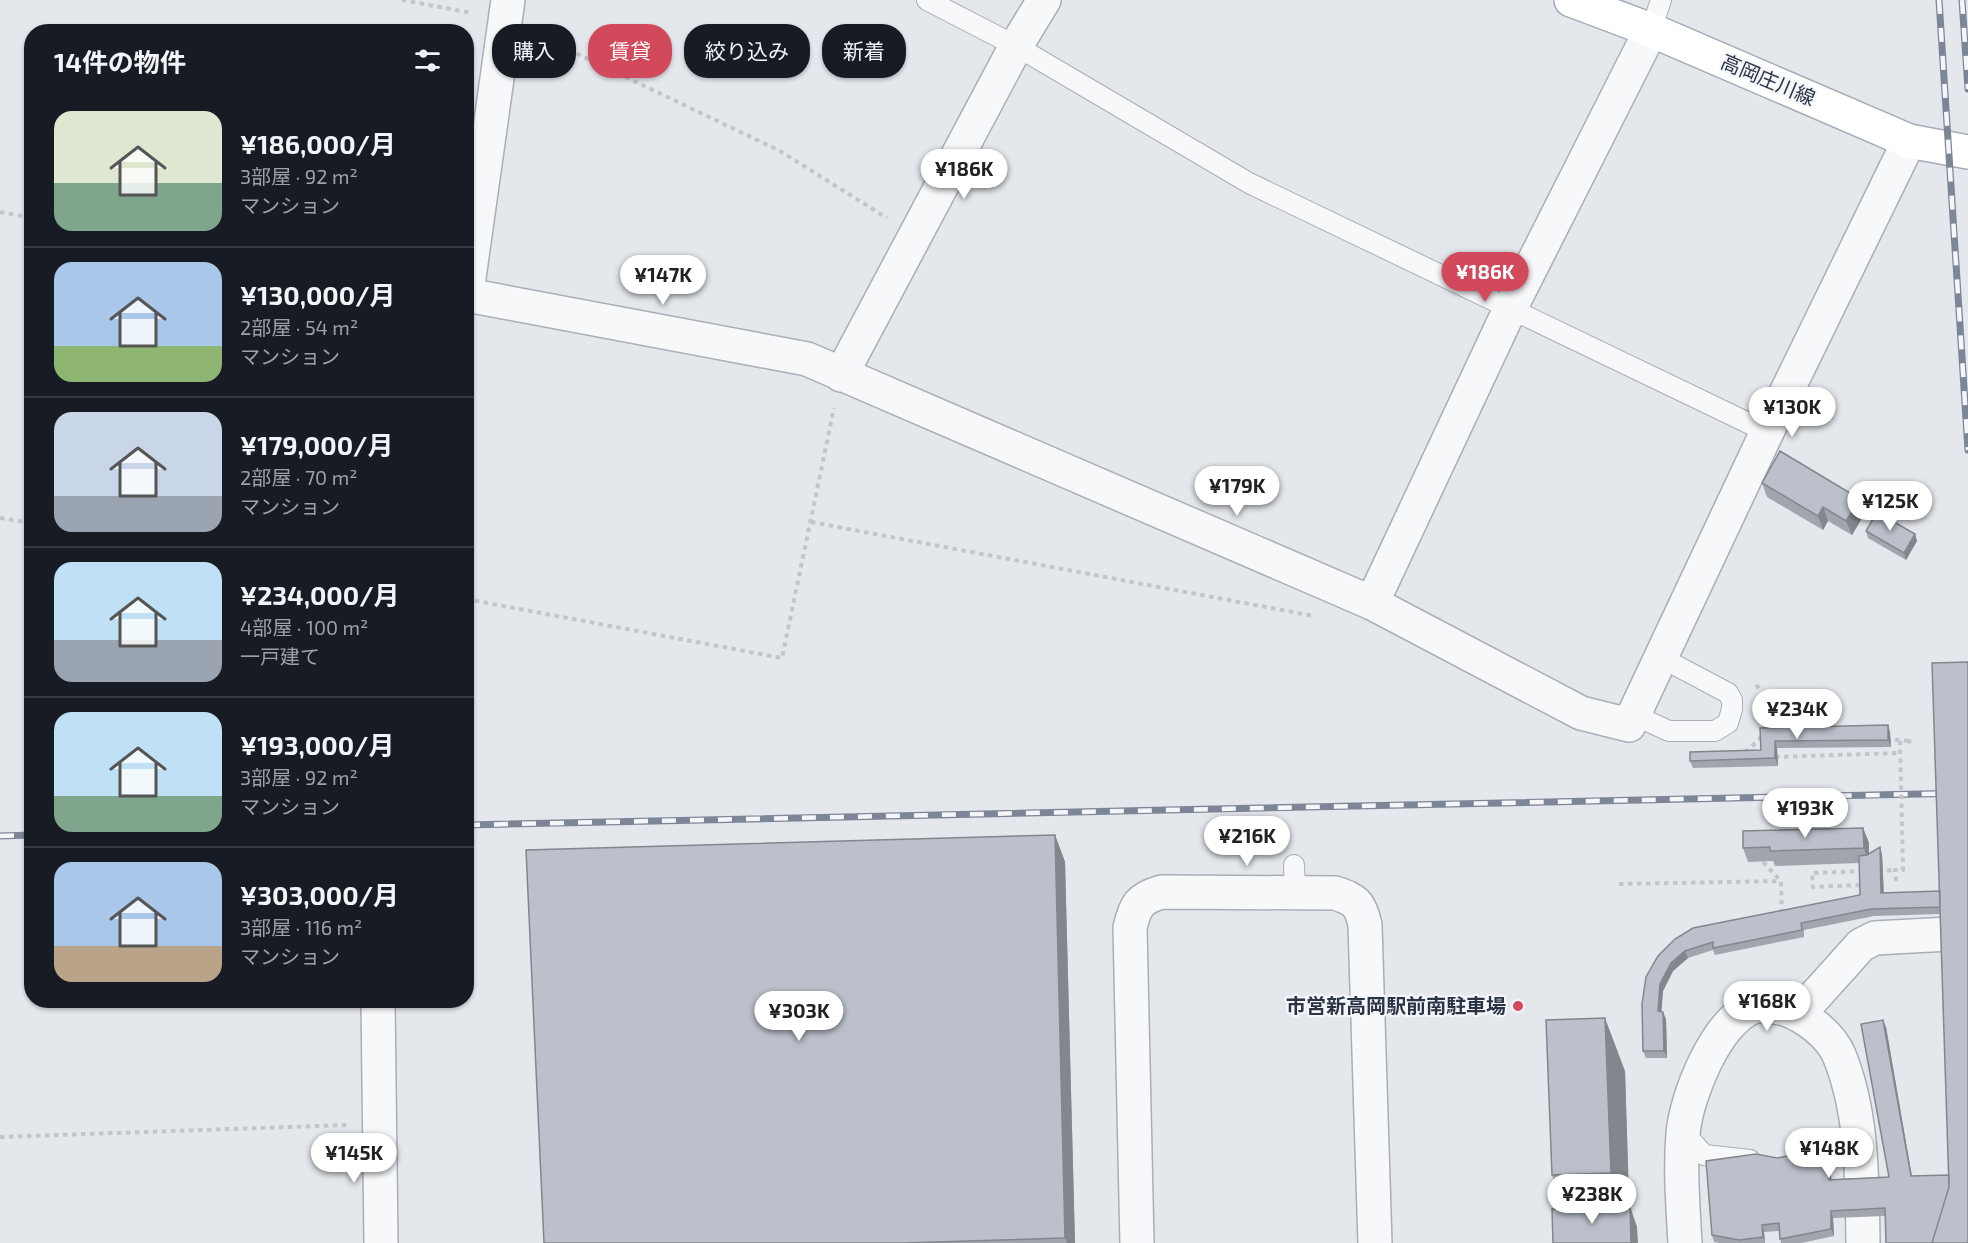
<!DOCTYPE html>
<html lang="ja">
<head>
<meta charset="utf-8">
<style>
	body { margin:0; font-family:"Exo 2","Noto Sans JP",sans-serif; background:#20242c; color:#f1f3f6; height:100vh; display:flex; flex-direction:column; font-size:22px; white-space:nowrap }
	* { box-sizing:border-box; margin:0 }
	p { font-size:20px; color:#9ea1a6 }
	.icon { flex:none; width:33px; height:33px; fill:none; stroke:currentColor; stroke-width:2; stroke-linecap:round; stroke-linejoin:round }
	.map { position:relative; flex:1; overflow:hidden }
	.sheet { position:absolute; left:24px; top:24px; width:450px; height:984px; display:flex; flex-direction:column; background:#171b24; border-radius:24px; box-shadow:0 2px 4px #0004 }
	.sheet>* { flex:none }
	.guide { position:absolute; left:492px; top:24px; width:570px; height:54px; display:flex; gap:12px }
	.price { position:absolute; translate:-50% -51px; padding:0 14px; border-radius:21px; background:#fff; color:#222; font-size:20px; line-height:39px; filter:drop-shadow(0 2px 3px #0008) }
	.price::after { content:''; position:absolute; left:50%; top:36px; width:18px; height:14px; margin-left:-9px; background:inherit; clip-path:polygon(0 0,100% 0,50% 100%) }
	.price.active { background:#d1495b; color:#fff }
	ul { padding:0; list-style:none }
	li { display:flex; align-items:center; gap:18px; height:150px; padding:0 30px }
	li+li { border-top:2px solid #363941 }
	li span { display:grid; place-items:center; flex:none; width:168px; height:120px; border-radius:18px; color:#555 }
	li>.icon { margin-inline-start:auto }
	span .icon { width:72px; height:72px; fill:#fffc; stroke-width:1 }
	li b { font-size:26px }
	h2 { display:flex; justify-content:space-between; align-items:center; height:72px; padding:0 30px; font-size:26px }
	.chip { padding:0 21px; border-radius:24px; background:#171b24; box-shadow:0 2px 4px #0004; font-size:21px; line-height:54px }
	.chip.active { background:#d1495b; color:#fff }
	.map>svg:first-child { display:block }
</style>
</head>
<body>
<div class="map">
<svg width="1968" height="1243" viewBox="0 0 1968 1243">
	<rect width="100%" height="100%" fill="#e4e7ec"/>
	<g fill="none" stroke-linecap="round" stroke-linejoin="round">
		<g stroke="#a9aeb7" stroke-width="22">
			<path id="service" d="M927 0 1016 46 1249 183 1767 432
				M1651 30 1661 0
				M1634 715 1669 731H1715L1728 723 1732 709V700L1728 693 1660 657
				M1294 865 1295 893
				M1683 1131 1704 1155 1750 1160
				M1803 1157 1840 1147 1856 1124"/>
		</g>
		<g stroke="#a9aeb7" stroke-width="36">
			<path id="minor" d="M467 295 807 359 1372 603 1581 713 1629 725 1767 432 1909 141
				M841 375 1016 46 1044 0
				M1372 603 1510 309 1651 30
				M1137 1243 1130 928C1135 906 1139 898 1162 892L1335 893C1356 900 1360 903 1365 925L1375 1243"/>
		</g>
		<g stroke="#a9aeb7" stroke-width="36">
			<path id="tertiary" d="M466 299 508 0
				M378 1000 381 1243
				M1799 1014 1861 945 1875 938 1968 933
				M1685 1243C1683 1207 1680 1170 1683 1134 1686 1097 1716 1021 1753 1007 1762 1004 1776 1007 1785 1009 1805 1016 1830 1034 1839 1055 1863 1113 1862 1181 1863 1243"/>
		</g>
		<g stroke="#a3abb8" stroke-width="36">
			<path id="primary" d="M1571 0 1651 30 1909 141 1968 152"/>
		</g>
		<path stroke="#c2c5cb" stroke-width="4" stroke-dasharray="4.5 4.5" stroke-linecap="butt" d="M402 0 472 13
			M536 34 780 151 887 218
			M0 212 32 218
			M0 518 32 523
			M811 522 1314 616
			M466 599 782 658 834 408
			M1756 685C1769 698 1767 713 1768 731
			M1886 739 1912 741
			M1745 752 1759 740 1762 734
			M1775 757 1900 753
			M1763 862 1781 881 1782 915
			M1878 871 1895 870
			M1619 884 1781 881
			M1860 885 1813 887 1812 873 1865 871
			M0 1137 347 1125"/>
		<use href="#service" stroke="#f7f8fa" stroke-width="20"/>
		<use href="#minor" stroke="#f7f8fa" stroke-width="33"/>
		<use href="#tertiary" stroke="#f7f8fa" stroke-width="33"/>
		<use href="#primary" stroke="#fff" stroke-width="33"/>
		<g stroke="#7d8696" stroke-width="7">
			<path id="rail" d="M1939 0 1968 450
				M1962 0 1968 89
				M466 825 1968 793
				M0 836 32 835"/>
		</g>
		<use href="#rail" stroke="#f4f6f9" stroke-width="4.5" stroke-dasharray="14" stroke-linecap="butt"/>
		<path stroke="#c2c5cb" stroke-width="4" stroke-dasharray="4.5 4.5" stroke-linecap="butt" d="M1896 881 1895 870H1903L1900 743 1912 741"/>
	</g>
	<path fill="#a1a5ae" d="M1762 483 1865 513 1852 535 1828 521 1823 530 1767 497Z
		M1866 531 1915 534 1917 541 1906 560 1868 538Z
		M1760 728 1890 732 1891 747 1777 748 1778 766 1693 768 1690 761 1761 750Z
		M1863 828 1869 843V854H1882L1884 893 1940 891 1968 1243 1885 1216 1833 1218 1834 1236 1801 1243H1781L1779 1231 1764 1232 1765 1243H1719L1714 1242 1712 1235 1777 1158 1830 1156 1831 1179 1889 1177 1886 1027 1912 1176 1949 1175 1940 914 1874 916 1804 930V937L1715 955 1713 950 1688 958 1673 971 1663 991 1661 1011 1666 1019 1667 1058H1646L1643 1051 1642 1004 1693 928 1860 895 1859 863 1775 866 1773 861 1748 862 1743 848Z
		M1055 835 1065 862 1075 1243H544Z
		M1625 1071 1629 1206 1637 1227 1564 1209 1552 1175Z"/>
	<path fill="#83868d" d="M1860 499 1865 513 1852 535 1846 521Z
		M1823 507 1828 521 1823 530 1818 516Z
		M1915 534 1917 541 1906 560 1904 553Z
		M1888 725 1890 732 1891 747 1888 740Z
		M1775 741 1777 748 1778 766 1775 758Z
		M1863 828 1869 843V863L1864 848Z
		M1055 835 1065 862 1075 1243H1067L1065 1238Z
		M1880 847 1882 854 1884 901 1881 893Z
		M1685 951 1688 958 1673 971 1663 991 1661 1018 1658 1011 1660 984 1671 963Z
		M1663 1012 1666 1019 1667 1058 1664 1051Z
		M1605 1018 1625 1071 1630 1226 1611 1173Z
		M1883 1020 1886 1027 1913 1184 1911 1176Z
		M1827 1149 1830 1156 1832 1187 1829 1180Z
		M1630 1206 1637 1227 1638 1243H1631Z
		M1831 1211 1833 1218 1834 1236 1831 1229Z
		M1762 1225 1764 1232 1765 1243 1763 1237Z"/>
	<path fill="#bbc0ca" stroke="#83868d" stroke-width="1.5" d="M1780 451 1860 499 1846 521 1823 507 1818 516 1762 483Z
		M1877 512 1915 534 1904 553 1866 531Z
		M1968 662V1243H1932L1949 1187 1932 663Z
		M1888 725V740L1775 741V758L1690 761V752L1761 750 1760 728Z
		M1863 828 1864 848 1770 851V847L1743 848V831Z
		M1055 835 1065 1238 902 1243H544L526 850Z
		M1880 847 1881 893 1940 891V907L1871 909 1801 923 1802 930 1713 948V942L1685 951 1671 963 1660 984 1658 1011 1663 1012 1664 1051H1643L1642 1004 1646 977 1658 956 1675 939 1693 928 1860 895 1859 856 1867 855Z
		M1605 1018 1611 1173 1552 1175 1546 1020Z
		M1883 1020 1911 1176 1949 1175V1187L1932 1243H1886L1885 1208 1831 1211V1229L1780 1239 1779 1223 1762 1225 1763 1237 1739 1240 1712 1235 1706 1161 1756 1154 1777 1158 1827 1149 1829 1180 1889 1177 1861 1024Z
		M1630 1206 1631 1243H1553L1552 1209Z"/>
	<circle fill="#d1495b" stroke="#f4f6f9" stroke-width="2" cx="1518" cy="1006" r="6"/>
	<g text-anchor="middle" stroke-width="4.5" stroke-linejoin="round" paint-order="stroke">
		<g font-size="20" fill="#2b3445" stroke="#f4f6f9">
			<text transform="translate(1768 80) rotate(23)" y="7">高岡庄川線</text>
		</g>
		<g font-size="20" font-weight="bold" fill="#2b3445" stroke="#f4f6f9" text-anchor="end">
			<text x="1506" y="1013">市営新高岡駅前南駐車場</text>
		</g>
	</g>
</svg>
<b class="price" style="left:964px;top:200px">¥186K</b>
<b class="price active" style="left:1485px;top:303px">¥186K</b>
<b class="price" style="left:663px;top:306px">¥147K</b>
<b class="price" style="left:1792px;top:438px">¥130K</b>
<b class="price" style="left:1237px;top:517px">¥179K</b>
<b class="price" style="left:1890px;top:532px">¥125K</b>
<b class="price" style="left:1797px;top:740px">¥234K</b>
<b class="price" style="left:1805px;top:839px">¥193K</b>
<b class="price" style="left:1247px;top:867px">¥216K</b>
<b class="price" style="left:1767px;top:1032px">¥168K</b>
<b class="price" style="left:799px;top:1042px">¥303K</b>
<b class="price" style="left:1829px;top:1179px">¥148K</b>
<b class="price" style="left:354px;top:1184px">¥145K</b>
<b class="price" style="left:1592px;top:1225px">¥238K</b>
<div class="guide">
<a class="chip">購入</a>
<a class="chip active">賃貸</a>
<a class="chip">絞り込み</a>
<a class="chip">新着</a>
</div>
<section class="sheet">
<h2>14件の物件<svg class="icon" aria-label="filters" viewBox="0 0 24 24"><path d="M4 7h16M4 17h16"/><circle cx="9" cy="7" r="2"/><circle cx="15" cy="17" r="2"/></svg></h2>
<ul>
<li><span style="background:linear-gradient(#dfe7d0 60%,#7fa58c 0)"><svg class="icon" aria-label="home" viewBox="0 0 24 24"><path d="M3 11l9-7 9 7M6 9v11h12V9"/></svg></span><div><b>¥186,000/月</b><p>3部屋 · 92 m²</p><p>マンション</p></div></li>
<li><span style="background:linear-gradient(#a9c7e8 70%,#8fb573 0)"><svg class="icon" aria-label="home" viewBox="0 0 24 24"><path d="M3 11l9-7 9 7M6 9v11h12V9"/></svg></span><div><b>¥130,000/月</b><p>2部屋 · 54 m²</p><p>マンション</p></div></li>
<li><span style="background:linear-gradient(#c9d6e8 70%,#9aa5b1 0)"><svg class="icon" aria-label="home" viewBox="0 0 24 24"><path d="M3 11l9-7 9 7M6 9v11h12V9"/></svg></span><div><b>¥179,000/月</b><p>2部屋 · 70 m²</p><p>マンション</p></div></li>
<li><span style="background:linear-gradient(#bfe0f5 65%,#9aa5b1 0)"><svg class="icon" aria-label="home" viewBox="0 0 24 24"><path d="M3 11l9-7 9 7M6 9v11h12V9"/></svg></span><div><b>¥234,000/月</b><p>4部屋 · 100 m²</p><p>一戸建て</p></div></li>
<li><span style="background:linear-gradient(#bfe0f5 70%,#7fa58c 0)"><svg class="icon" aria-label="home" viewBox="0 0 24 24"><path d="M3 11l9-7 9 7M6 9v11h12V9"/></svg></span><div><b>¥193,000/月</b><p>3部屋 · 92 m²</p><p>マンション</p></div></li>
<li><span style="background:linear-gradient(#a9c7e8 70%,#b9a48a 0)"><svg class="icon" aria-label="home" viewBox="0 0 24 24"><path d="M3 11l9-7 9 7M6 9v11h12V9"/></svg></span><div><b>¥303,000/月</b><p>3部屋 · 116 m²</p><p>マンション</p></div></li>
</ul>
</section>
</div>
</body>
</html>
